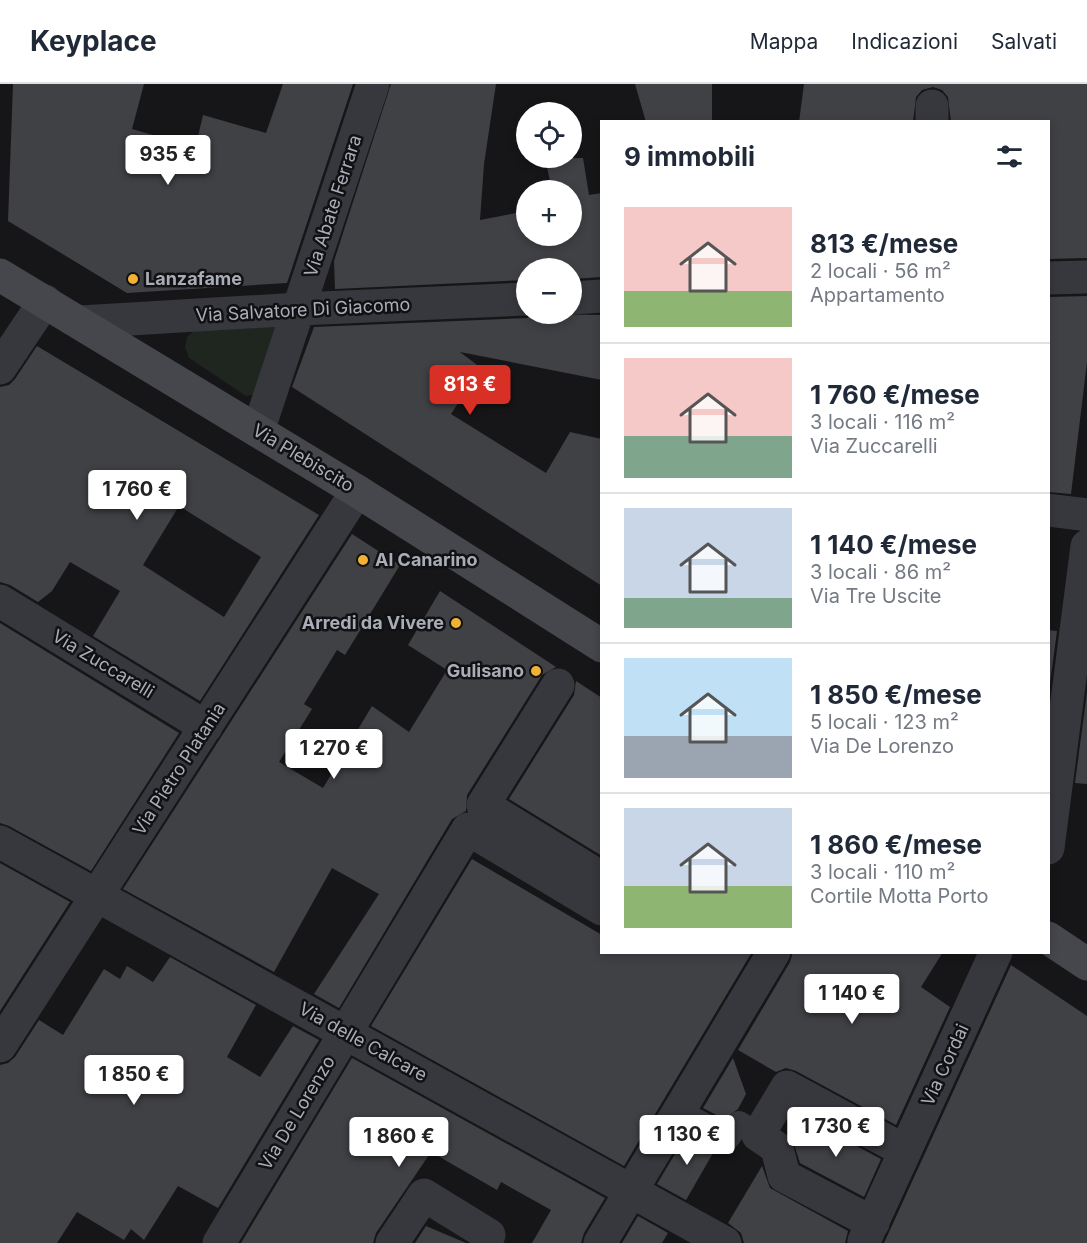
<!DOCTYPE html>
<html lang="it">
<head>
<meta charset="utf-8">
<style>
	body { margin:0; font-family:Inter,sans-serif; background:#f6f6f7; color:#1f2937; height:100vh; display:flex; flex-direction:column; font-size:22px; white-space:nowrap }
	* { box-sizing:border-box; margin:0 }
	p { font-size:20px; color:#747a83 }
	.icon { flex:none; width:33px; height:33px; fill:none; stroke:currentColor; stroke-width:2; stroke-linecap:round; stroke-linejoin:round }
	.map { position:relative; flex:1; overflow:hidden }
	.drawer { position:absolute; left:600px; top:36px; width:450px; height:834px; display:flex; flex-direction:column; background:#fff; border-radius:0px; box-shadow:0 3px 9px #0003 }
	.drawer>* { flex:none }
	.tools { position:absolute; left:516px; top:18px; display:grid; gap:12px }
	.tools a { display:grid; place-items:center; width:66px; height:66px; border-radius:50%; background:#fff; box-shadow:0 3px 9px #0003; font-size:30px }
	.price { position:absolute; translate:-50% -51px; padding:0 14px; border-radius:6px; background:#fff; color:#222; font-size:20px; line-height:39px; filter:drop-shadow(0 2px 3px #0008) }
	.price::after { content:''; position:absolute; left:50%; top:36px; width:18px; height:14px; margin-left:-9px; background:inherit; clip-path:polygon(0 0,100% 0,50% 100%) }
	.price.current { background:#d93025; color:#fff }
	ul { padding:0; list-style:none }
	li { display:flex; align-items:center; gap:18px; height:150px; padding:0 24px }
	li+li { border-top:2px solid #e0e1e3 }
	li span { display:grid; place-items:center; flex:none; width:168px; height:120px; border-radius:0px; color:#555 }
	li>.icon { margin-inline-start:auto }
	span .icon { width:72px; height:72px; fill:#fffc; stroke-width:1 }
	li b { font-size:26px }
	h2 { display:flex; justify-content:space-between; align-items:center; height:72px; padding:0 24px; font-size:26px }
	header { display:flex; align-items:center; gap:36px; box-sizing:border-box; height:84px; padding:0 30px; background:#fff; border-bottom:2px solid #e0e1e3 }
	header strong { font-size:28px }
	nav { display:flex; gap:33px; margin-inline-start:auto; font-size:21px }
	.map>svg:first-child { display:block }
</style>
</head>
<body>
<header>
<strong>Keyplace</strong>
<nav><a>Mappa</a><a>Indicazioni</a><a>Salvati</a></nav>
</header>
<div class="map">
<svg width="1087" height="1159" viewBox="0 0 1087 1159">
	<rect width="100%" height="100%" fill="#161618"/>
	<path fill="#1e261f" d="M273 241 280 249 257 310 246 312 189 274 185 263 187 253 194 247Z"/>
	<path fill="#404145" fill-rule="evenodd" d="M13 0H144L132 45 187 61H196L203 31 266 49 283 0H353L287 199 127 209 8 137Z
		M391 0H496L484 80 480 136 526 127V152H572V106H552L545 74H583L589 111 602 109V193L572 195V184H526V196L335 205 334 177Z
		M635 0H712V38H646Z
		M804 0H1087V174L1048 175V38H951L948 13 942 6 933 3 922 6 916 13 913 38H799Z
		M1087 212V278L1071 410 1048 408V213Z
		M537 230 602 231V296L460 268 481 284 451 330 546 389 570 348 602 355V502L292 303 314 243 527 234Z
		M37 262 319 431 200 617 93 552 120 507 70 478 52 507 38 518 10 501 0 498V303L9 301 15 295ZM179 422 261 473 224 533 143 481Z
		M352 450 400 481 345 571 337 566 304 620 312 625 279 678 323 704 372 622 409 648 447 586 408 561 440 507 556 583 542 591 467 711 466 727 452 735 339 924 314 910 379 810 332 784 274 888 123 805Z
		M0 539 179 649 91 787 9 742 0 739Z
		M1048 546 1057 547 1048 614Z
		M576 597 602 614V772L509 715 574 611Z
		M1087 608V700L1075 699Z
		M472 775 602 851V868H752L624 1082 371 942Z
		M0 779 70 818 0 927Z
		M793 868H943L921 903 950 923 896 1041 796 987 786 984 776 988 738 966 790 878Z
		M170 873 256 921 227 973 260 993 293 942 319 956 218 1124 178 1102 144 1156 131 1145 124 1156 77 1128 57 1159H0V981L8 979 15 973 39 936 63 951 104 885 120 895 127 882 153 898Z
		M1011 881 1087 932V1159H884Z
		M352 974 605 1114 584 1149 581 1159H532L551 1126 501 1098 497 1106 431 1068 376 1149 373 1159H241Z
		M733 974 746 1010 738 1025 724 1035 703 1024Z
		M808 1036 881 1075 864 1113 800 1079 793 1057Z
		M688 1048 716 1064 686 1116 657 1100Z
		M762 1082 770 1104 848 1147 845 1159H744L741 1149 728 1139Z
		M638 1132 668 1149 662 1159H622Z
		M426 1142 466 1159H415Z"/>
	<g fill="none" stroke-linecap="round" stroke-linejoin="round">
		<path stroke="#37383d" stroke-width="24" d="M679 1027 728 1054 739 1039 758 1051"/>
		<path stroke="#37383d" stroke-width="33" d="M932 22V38
			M1048 194 1087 193
			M572 214 602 212
			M80 238 299 225 526 215
			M0 284 45 217
			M258 347 373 0
			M1048 426 1087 431
			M0 517 206 643
			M558 601 483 721 602 794
			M0 758 725 1159
			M1048 764 1087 462
			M0 962 357 407
			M873 1139 784 1092 777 1064 758 1051 787 1003 905 1067
			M864 1157 996 868
			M219 1159 468 745 602 825
			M392 1159 424 1111 489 1151
			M600 1159 774 868"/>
		<path stroke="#45474d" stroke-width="33" d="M0 191 357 407 602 562
			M1048 854 1087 880"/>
	</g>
	<g fill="#f2b134" stroke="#111113" stroke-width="2">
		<circle cx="133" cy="195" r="6"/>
		<circle cx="363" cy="476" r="6"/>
		<circle cx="456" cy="539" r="6"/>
		<circle cx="536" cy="587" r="6"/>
	</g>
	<g text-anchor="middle" stroke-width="5" stroke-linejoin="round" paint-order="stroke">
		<g font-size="18" fill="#a8adb8" stroke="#111113">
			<text transform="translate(333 122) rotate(-72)" y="6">Via Abate Ferrara</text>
			<text transform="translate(303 226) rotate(-3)" y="6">Via Salvatore Di Giacomo</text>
			<text transform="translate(303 374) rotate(31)" y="6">Via Plebiscito</text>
			<text transform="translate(103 580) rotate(31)" y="6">Via Zuccarelli</text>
			<text transform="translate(179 685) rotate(-57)" y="6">Via Pietro Platania</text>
			<text transform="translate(363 958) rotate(29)" y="6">Via delle Calcare</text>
			<text transform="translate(945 981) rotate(-65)" y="6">Via Cordai</text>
			<text transform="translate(297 1029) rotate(-59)" y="6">Via De Lorenzo</text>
		</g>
		<g font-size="18" font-weight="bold" fill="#a8adb8" stroke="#111113" text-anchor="start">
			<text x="145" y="201">Lanzafame</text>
			<text x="375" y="482">Al Canarino</text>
			<text x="444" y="545" text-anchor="end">Arredi da Vivere</text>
			<text x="524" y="593" text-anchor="end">Gulisano</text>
		</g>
	</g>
</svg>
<div class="tools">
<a><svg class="icon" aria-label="locate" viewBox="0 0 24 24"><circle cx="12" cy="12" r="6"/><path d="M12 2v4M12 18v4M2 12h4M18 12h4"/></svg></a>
<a>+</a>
<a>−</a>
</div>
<b class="price" style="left:168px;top:102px">935 €</b>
<b class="price current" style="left:470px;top:332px">813 €</b>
<b class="price" style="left:137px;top:437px">1 760 €</b>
<b class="price" style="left:334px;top:696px">1 270 €</b>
<b class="price" style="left:852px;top:941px">1 140 €</b>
<b class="price" style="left:134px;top:1022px">1 850 €</b>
<b class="price" style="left:836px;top:1074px">1 730 €</b>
<b class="price" style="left:687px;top:1082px">1 130 €</b>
<b class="price" style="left:399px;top:1084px">1 860 €</b>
<section class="drawer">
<h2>9 immobili<svg class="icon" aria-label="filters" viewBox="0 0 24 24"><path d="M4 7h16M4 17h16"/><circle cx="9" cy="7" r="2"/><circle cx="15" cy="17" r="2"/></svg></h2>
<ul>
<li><span style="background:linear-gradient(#f6c9c9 70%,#8fb573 0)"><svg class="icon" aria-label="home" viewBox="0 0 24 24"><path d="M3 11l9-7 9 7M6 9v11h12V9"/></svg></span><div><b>813 €/mese</b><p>2 locali · 56 m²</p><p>Appartamento</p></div></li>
<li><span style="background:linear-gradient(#f6c9c9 65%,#7fa58c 0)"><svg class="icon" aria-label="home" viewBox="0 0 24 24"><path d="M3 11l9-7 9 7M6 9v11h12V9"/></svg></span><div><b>1 760 €/mese</b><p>3 locali · 116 m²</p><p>Via Zuccarelli</p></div></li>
<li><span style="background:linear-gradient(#c9d6e8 75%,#7fa58c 0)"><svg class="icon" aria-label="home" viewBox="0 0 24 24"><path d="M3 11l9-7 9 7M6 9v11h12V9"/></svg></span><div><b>1 140 €/mese</b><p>3 locali · 86 m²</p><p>Via Tre Uscite</p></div></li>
<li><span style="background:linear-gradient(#bfe0f5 65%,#9aa5b1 0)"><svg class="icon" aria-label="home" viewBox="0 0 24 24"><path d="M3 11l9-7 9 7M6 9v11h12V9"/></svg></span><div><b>1 850 €/mese</b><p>5 locali · 123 m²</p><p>Via De Lorenzo</p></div></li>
<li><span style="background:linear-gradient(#c9d6e8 65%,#8fb573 0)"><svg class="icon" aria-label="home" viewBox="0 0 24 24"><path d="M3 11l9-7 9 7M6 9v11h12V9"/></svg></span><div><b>1 860 €/mese</b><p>3 locali · 110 m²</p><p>Cortile Motta Porto</p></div></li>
</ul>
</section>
</div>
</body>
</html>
